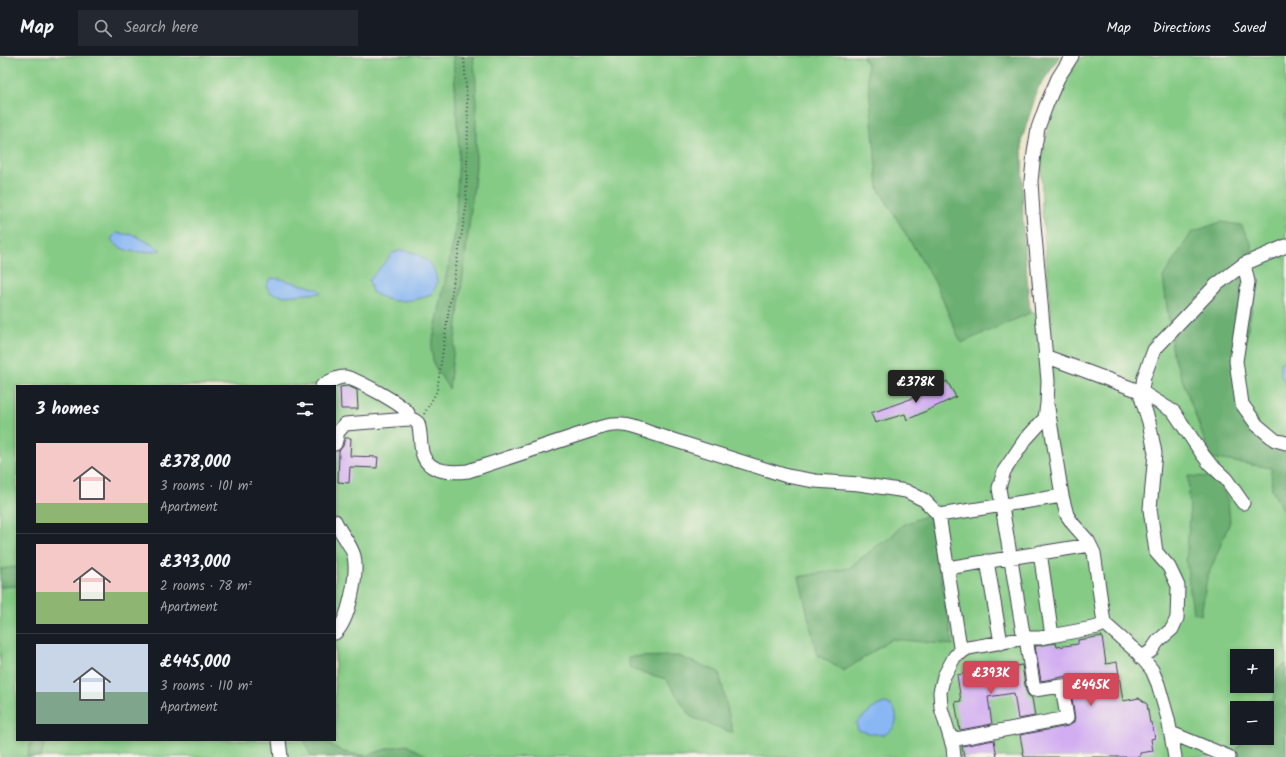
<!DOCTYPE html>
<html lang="en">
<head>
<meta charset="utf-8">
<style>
	body { margin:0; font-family:Kalam,sans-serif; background:#242831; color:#f1f3f6; height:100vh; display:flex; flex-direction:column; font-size:15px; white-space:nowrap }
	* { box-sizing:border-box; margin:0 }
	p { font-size:13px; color:#9ea1a6 }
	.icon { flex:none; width:22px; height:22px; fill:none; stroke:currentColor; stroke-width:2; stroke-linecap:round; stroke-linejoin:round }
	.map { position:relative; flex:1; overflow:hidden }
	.side { position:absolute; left:16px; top:329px; width:320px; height:356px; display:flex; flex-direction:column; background:#171b24; border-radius:0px; box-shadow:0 2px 6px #0003 }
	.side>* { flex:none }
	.fabs { position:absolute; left:1230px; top:593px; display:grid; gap:8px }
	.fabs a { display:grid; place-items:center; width:44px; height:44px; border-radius:0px; background:#171b24; box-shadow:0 2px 6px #0003; font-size:20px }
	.price { position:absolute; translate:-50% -34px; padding:0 9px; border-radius:4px; background:#d1495b; color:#fff; font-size:13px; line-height:26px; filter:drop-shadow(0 1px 2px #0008) }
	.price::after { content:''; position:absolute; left:50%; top:24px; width:12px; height:9px; margin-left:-6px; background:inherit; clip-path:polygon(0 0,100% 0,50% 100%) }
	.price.active { background:#222; color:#fff }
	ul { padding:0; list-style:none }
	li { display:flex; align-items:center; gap:12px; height:100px; padding:0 20px }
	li+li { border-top:1px solid #363941 }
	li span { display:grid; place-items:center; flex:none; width:112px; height:80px; border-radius:0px; color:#555 }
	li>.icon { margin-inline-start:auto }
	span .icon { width:48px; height:48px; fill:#fffc; stroke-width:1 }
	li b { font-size:17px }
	h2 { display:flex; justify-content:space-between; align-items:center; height:48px; padding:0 20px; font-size:17px }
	header { display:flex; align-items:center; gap:24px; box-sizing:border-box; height:56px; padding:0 20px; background:#171b24; border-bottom:1px solid #363941 }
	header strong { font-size:19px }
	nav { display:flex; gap:22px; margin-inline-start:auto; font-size:14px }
	.search { width:280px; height:36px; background:#242831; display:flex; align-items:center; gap:10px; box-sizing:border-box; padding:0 14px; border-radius:0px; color:#9ea1a6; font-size:15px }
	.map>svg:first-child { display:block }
</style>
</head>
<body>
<header>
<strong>Map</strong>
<div class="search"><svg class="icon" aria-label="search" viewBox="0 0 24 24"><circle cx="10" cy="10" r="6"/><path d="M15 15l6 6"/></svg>Search here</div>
<nav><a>Map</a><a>Directions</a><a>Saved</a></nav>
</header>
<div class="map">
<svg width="1286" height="701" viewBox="0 0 1286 701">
	<rect width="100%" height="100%" fill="#f7f3e8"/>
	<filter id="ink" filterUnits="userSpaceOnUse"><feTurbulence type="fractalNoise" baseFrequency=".025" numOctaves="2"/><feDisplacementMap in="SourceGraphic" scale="8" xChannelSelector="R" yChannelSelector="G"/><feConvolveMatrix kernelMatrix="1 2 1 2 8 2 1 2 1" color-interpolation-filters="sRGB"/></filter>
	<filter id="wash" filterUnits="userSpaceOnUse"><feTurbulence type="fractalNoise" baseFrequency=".012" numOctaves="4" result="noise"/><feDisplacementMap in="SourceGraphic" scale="16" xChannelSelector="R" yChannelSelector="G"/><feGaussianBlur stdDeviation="0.9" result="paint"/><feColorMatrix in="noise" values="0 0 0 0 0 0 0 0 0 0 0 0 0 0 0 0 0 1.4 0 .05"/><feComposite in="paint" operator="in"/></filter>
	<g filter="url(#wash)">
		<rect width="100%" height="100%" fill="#eee7cd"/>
		<path fill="#85cb85" stroke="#547660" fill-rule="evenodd" d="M0 0H863L867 9 936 228 1051 262 1042 153 1041 102 1054 48 1076 6 1084 0H1286V701H0ZM17 330H335V684H17ZM1237 600H1267V630H1237ZM1237 652H1267V682H1237Z"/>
		<path fill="#6caf72" stroke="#476856" d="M453 0H473L476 25V112L449 333 434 309 431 293 455 177 459 96Z
			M863 0H1061L1038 32 1022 83 1023 174 1030 257 961 287 936 228 878 132 867 9Z
			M1221 166 1241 169 1251 187 1255 235 1241 309 1235 322 1264 382 1286 397V459H1285L1272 434 1271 412 1211 402 1173 298 1163 221 1192 176Z
			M1188 420 1215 421 1228 445 1230 466 1207 522 1201 559 1193 556 1186 504 1190 460Z
			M930 458 953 589 892 583 844 615 817 599 799 521 849 512 874 492 890 482 902 469Z
			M17 511V530L0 531V513Z
			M678 600 719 616 733 677 691 661 666 623 630 613 628 601Z
			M1286 608V701H1243L1234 697 1245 682H1267V652L1274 641 1277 614Z
			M32 684H45L41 701H27Z
			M309 684H321L344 696 366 700 389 692 406 689 426 699 427 701H312L304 686Z"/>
		<path fill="#88b7f3" stroke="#556c97" d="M116 177 135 179 161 194C145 197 121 199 111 183Z
			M402 194C417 196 434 205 436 221 436 222 437 226 437 227 436 231 433 235 431 239 417 244 398 248 384 242 380 241 376 238 372 236L369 224 393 197Z
			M271 222 281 223 318 233 321 237 284 240 271 237 266 230Z
			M1283 305H1286V327C1280 321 1280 315 1280 307Z
			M885 647C900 651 900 673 885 678 877 680 866 676 858 674L856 667C865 660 874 649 885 647Z"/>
		<g id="blocks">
			<path fill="#d2adf2" d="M947 325 956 341 907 364 905 358 875 367 871 357 930 336Z
				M348 330 357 334 358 353H341L340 331Z
				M345 382H351L350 400 378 401 377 412 350 411 349 427 338 426 339 395 343 390Z
				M1102 580 1106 608 1117 606 1123 645 1139 642 1147 648 1150 667H1152L1155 682 1151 683 1153 695 1140 697V701H1024L1020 679 1068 670 1072 668 1075 664 1070 629 1067 620 1041 625 1035 590 1056 587 1057 591 1078 588V584Z
				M1022 609 1026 635 1028 639 1032 642 1035 660 1018 663 1014 637 988 641 992 668 960 674 955 646 961 645 957 619Z
				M994 684 997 701H964L962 690Z"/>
		</g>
	</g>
	<g filter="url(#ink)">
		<use href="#blocks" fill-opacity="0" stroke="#414051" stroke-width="1"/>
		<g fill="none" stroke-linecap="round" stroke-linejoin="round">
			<g stroke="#414051" stroke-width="15">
				<path id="minor" d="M1072 0 1058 22 1046 50 1038 72 1034 97 1031 125 1033 158 1048 325 1047 348 1045 362 1025 384 1004 415 999 432 1023 577 1026 582H1040L1098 571 1104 567
					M1244 208 1248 226 1236 305 1242 348 1257 369 1275 384 1286 387
					M1045 300 1142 336 1174 356 1203 399 1210 408 1226 423 1243 447
					M322 330C329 326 338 320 345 321 356 323 402 348 408 357 408 358 409 362 409 363
					M1048 352 1062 440 1067 459 1073 468 1088 485 1094 497 1104 567 1138 597 1152 614 1158 628 1168 663 1175 701
					M335 388 338 376 345 368 409 363 414 364 418 367C421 377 420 386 422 396 427 417 451 417 468 415L602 371C621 366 633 370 651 377L787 420 815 425 859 428 906 435 924 444 939 459 1062 440
					M939 459 961 597
					M335 465C340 477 351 488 354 500 358 518 349 565 335 577
					M1040 496 1052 580
					M987 505 1001 587
					M947 512 1090 489
					M1141 602 1151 595 1158 585 1172 573 1177 562 1178 530 1169 511 1156 496 1150 453 1155 397 1149 366 1141 341 1144 321 1154 294 1216 229 1244 208 1286 190
					M1171 677 1229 701
					M279 684 281 701
					M951 684 1067 662 1062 630 1034 634 1026 582 968 592 955 600 944 620 940 636 941 652 953 691 954 701"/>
			</g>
			<path stroke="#414051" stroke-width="2" stroke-dasharray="1 3" stroke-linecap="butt" d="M424 358 437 335 449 252 466 152 468 63 464 0"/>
			<use href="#minor" stroke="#fff" stroke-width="13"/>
		</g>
	</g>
</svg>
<div class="fabs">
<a>+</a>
<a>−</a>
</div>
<b class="price active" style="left:916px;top:348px">£378K</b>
<b class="price" style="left:991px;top:639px">£393K</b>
<b class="price" style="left:1091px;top:651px">£445K</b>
<section class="side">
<h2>3 homes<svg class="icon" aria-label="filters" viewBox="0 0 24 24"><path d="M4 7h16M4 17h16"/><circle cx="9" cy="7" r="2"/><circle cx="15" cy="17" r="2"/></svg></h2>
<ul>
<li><span style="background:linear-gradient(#f6c9c9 75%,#8fb573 0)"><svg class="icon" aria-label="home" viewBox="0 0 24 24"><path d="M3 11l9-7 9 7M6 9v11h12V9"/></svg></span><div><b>£378,000</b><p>3 rooms · 101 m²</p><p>Apartment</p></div></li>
<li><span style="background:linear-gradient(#f6c9c9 60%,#8fb573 0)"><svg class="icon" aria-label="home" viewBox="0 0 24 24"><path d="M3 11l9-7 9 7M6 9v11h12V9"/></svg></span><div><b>£393,000</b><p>2 rooms · 78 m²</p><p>Apartment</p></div></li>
<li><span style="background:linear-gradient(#c9d6e8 60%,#7fa58c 0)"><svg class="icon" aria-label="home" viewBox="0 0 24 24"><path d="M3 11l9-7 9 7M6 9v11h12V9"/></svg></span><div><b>£445,000</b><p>3 rooms · 110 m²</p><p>Apartment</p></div></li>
</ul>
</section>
</div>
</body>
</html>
